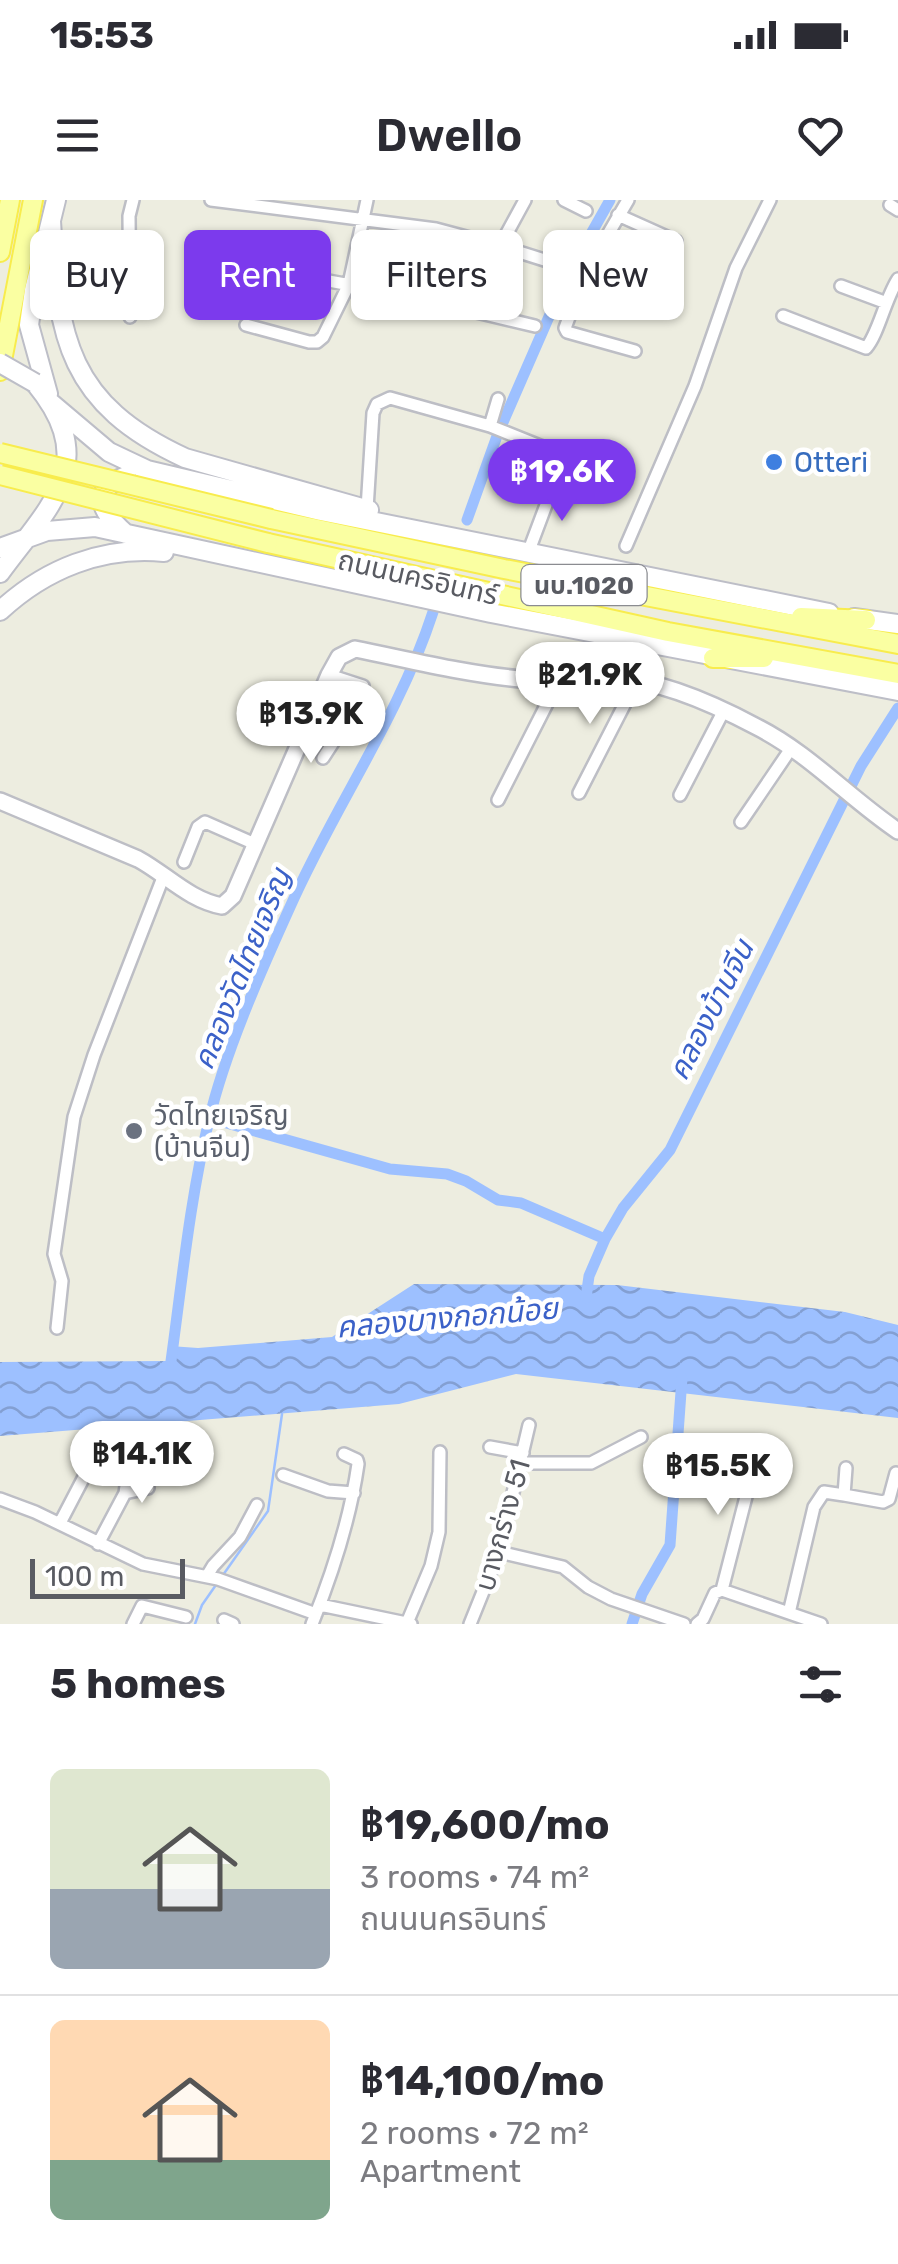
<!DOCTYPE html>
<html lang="en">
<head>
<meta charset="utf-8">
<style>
	body { margin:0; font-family:Rubik,"Noto Sans Thai",sans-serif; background:#f7f7f7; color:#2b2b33; height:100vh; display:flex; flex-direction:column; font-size:38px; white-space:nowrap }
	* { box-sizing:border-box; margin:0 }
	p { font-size:32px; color:#7c7c81 }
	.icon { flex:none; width:55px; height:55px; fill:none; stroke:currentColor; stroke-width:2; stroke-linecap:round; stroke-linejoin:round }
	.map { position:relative; height:1424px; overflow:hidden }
	.details { display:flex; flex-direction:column; background:#fff; flex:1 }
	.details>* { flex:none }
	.guide { position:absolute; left:30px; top:30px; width:840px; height:90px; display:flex; gap:20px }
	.scale { position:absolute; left:30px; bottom:25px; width:155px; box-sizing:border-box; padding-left:10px; border:5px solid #595b62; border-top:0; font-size:28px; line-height:35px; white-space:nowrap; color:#595b62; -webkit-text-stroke:8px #fff; paint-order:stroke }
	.price { position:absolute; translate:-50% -85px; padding:0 22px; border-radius:35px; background:#fff; color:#222; font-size:32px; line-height:65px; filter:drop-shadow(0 2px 5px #0008) }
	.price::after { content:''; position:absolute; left:50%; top:60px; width:30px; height:22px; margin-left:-15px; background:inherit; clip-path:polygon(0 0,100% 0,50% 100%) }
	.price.active { background:#7c3aed; color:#fff }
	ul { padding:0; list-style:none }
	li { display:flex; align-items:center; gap:30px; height:250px; padding:0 50px }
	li+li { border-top:2px solid #e1e1e2 }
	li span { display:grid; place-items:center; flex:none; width:280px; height:200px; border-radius:15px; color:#555 }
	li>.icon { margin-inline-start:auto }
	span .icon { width:120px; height:120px; fill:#fffc; stroke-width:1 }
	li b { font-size:42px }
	h2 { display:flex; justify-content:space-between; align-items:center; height:120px; padding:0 50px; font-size:42px }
	.pill { padding:0 35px; border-radius:15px; background:#fff; box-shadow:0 2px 8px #0004; font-size:35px; line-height:90px }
	.pill.active { background:#7c3aed; color:#fff }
	.status { display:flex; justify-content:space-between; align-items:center; height:70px; padding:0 50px; background:#fff; direction:ltr }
	.status svg { height:28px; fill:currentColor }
	header { display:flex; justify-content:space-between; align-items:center; height:130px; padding:0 50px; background:#fff; font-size:45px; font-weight:600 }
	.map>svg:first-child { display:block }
</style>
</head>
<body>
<div class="status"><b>15:53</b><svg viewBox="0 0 49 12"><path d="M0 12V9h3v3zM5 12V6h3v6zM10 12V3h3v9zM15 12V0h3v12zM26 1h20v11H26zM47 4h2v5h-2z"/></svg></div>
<header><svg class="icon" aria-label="menu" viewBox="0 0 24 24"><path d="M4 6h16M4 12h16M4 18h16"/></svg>Dwello<svg class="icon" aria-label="heart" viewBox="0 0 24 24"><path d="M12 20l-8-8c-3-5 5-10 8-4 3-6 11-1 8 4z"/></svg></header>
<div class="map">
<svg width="898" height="1424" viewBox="0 0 898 1424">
	<defs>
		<pattern id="water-waves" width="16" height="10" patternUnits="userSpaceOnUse" patternTransform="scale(2.5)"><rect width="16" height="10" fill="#9dc0ff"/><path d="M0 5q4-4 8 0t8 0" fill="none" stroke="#839fd2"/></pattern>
	</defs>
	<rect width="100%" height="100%" fill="#edede0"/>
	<path fill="url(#water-waves)" d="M414 1084 617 1085 845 1112 898 1125V1218L516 1174 399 1204 0 1236V1162L167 1161 170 1146 198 1148 332 1137Z"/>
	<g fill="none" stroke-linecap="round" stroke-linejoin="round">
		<path stroke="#9dc0ff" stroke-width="2.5" d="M223 1375 268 1311 282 1214
			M195 1424 202 1405 218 1382"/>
		<path stroke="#9dc0ff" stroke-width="11" d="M467 320 497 236 565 80 610 0
			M209 918 390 969 447 974 466 981 498 1000 521 1003 605 1039
			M586 1098 589 1076 605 1039 623 1008 670 950 861 566 898 508
			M171 1161C182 1081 190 999 209 920 225 852 261 771 290 707 334 607 399 517 433 412
			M632 1424 642 1394 670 1345 682 1178"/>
		<g stroke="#bdbec5" stroke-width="16">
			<path id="minor" d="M211 0 436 29 500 46 665 98
				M564 0 586 11
				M628 0 585 74 565 128 567 132 635 151
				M890 5 898 10
				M618 15 676 41
				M500 46 525 0
				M269 70 405 95 535 126
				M841 86 884 102
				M783 116 866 148C878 135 885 99 898 79
				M130 117 129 16 133 0
				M246 125 309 142H317L323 137 349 84 367 0
				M490 226 550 250 555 256V281L528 353
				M367 309 373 213 377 204 390 198 490 226 498 199
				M626 346 695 186 736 68 770 0
				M329 475 363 486
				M622 478 630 442
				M309 515 336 528 334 541 323 558
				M579 593 637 480
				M680 595 723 512
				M498 600 559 480
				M741 622 792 547
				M184 662 198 627 205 622 255 644
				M57 1128 62 1081 54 1054 74 917 94 855 164 675
				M490 1247 523 1253
				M522 1263H591L641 1237
				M283 1275 328 1291 354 1293
				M125 1293 148 1288
				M844 1295 883 1302 889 1299 896 1273
				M0 1299 35 1312 143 1364 218 1379 316 1414
				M60 1323 84 1277
				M98 1344 125 1293 131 1251
				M499 1352 563 1367 588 1387 611 1399 684 1424
				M207 1376 213 1366 240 1337 257 1305
				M722 1390 757 1254
				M320 1405 411 1424
				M789 1413 814 1307 824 1292 844 1295 846 1268
				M224 1420 233 1424
				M407 1423 431 1366 439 1332 440 1252
				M133 1424 142 1406 186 1417
				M312 1424C333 1372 350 1320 358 1264L357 1260 344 1254
				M470 1424 499 1352 529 1225
				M697 1424 703 1419 715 1393 722 1390 821 1424"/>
		</g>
		<g stroke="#bdbec5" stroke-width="20">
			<path id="tertiary" d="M0 601 138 659C166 674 189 700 222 706L233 696 329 475 339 457 355 449C410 460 465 474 521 479 552 482 582 476 613 478 661 480 714 504 757 527 810 554 849 598 898 631"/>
		</g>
		<g stroke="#bdbec7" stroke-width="22">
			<path id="secondary" d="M51 21C58 139 68 204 185 258L369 310
				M48 194 29 125 34 90 56 0
				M51 203 109 252 147 270 321 311 829 413
				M126 276C88 291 102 313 126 334
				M0 348 47 331 95 327 491 413 898 491
				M0 373C49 306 102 264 35 183
				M0 411C45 369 102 346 164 352
				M854 418 898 424"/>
		</g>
		<g stroke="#f8ec4d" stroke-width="22">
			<path id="primary" d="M0 52 10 0
				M0 171 33 0
				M271 319 504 369 898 444
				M268 343 668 432 898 474
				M801 417 866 420
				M713 458H764"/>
		</g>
		<use href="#minor" stroke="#fff" stroke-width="11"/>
		<use href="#tertiary" stroke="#fff" stroke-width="15"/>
		<use href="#secondary" stroke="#fff" stroke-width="18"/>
		<use href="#primary" stroke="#faffa2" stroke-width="18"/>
		<g stroke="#bdbec7" stroke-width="22" stroke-linecap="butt">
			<path id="secondary-bridge" d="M0 163 35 183"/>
		</g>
		<g stroke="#f8ec4d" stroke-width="22" stroke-linecap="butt">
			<path id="primary-bridge" d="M0 253 271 319
				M0 275 268 343"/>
		</g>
		<use href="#secondary-bridge" stroke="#fff" stroke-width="18"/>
		<use href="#primary-bridge" stroke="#faffa2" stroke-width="18"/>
	</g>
	<circle fill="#3f7fe0" stroke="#fff" stroke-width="4" cx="774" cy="262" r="10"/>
	<circle fill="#6b7280" stroke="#fff" stroke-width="4" cx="134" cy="931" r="10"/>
	<g text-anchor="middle" stroke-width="9" stroke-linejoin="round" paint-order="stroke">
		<rect fill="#fff" stroke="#8b8c91" stroke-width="2.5" x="521.5" y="365" width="125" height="40" rx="8"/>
		<g font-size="25" font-weight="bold" fill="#595b62">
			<text x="584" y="394">นบ.1020</text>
		</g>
		<g font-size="28" fill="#366cbe" stroke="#fff" text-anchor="start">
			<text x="794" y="272">Otteri</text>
		</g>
		<g font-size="28" fill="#595b62" stroke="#fff">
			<text transform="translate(418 377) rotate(13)" y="10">ถนนนครอินทร์</text>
			<text transform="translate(502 1325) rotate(-74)" y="10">บางกร่าง 51</text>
		</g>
		<g font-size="28" fill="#5b616d" stroke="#fff" text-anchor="start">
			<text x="154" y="925">วัดไทยเจริญ<tspan x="154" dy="32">(บ้านจีน)</tspan></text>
		</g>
		<g font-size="30" font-style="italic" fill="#3b61c8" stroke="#fff">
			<text transform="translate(242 769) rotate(-68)" y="10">คลองวัดไทยเจริญ</text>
			<text transform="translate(711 810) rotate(-63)" y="10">คลองบ้านจีน</text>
			<text transform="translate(447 1118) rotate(-5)" y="10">คลองบางกอกน้อย</text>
		</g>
	</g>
</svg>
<div class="scale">100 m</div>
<b class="price active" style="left:562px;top:324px">฿19.6K</b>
<b class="price" style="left:590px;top:527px">฿21.9K</b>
<b class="price" style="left:311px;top:566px">฿13.9K</b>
<b class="price" style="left:142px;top:1306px">฿14.1K</b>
<b class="price" style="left:718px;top:1318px">฿15.5K</b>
<div class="guide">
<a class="pill">Buy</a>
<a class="pill active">Rent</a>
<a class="pill">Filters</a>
<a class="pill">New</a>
</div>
</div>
<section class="details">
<h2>5 homes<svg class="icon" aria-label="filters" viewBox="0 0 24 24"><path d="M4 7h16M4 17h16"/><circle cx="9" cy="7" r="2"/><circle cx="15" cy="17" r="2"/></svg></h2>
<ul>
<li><span style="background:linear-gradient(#dfe7d0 60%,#9aa5b1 0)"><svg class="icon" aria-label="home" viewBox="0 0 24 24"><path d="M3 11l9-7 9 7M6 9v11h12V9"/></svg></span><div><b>฿19,600/mo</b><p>3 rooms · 74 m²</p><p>ถนนนครอินทร์</p></div></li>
<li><span style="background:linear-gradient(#ffd9b3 70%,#7fa58c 0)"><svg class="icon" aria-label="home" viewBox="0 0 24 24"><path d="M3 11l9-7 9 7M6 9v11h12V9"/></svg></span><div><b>฿14,100/mo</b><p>2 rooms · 72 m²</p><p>Apartment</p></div></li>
</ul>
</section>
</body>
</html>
